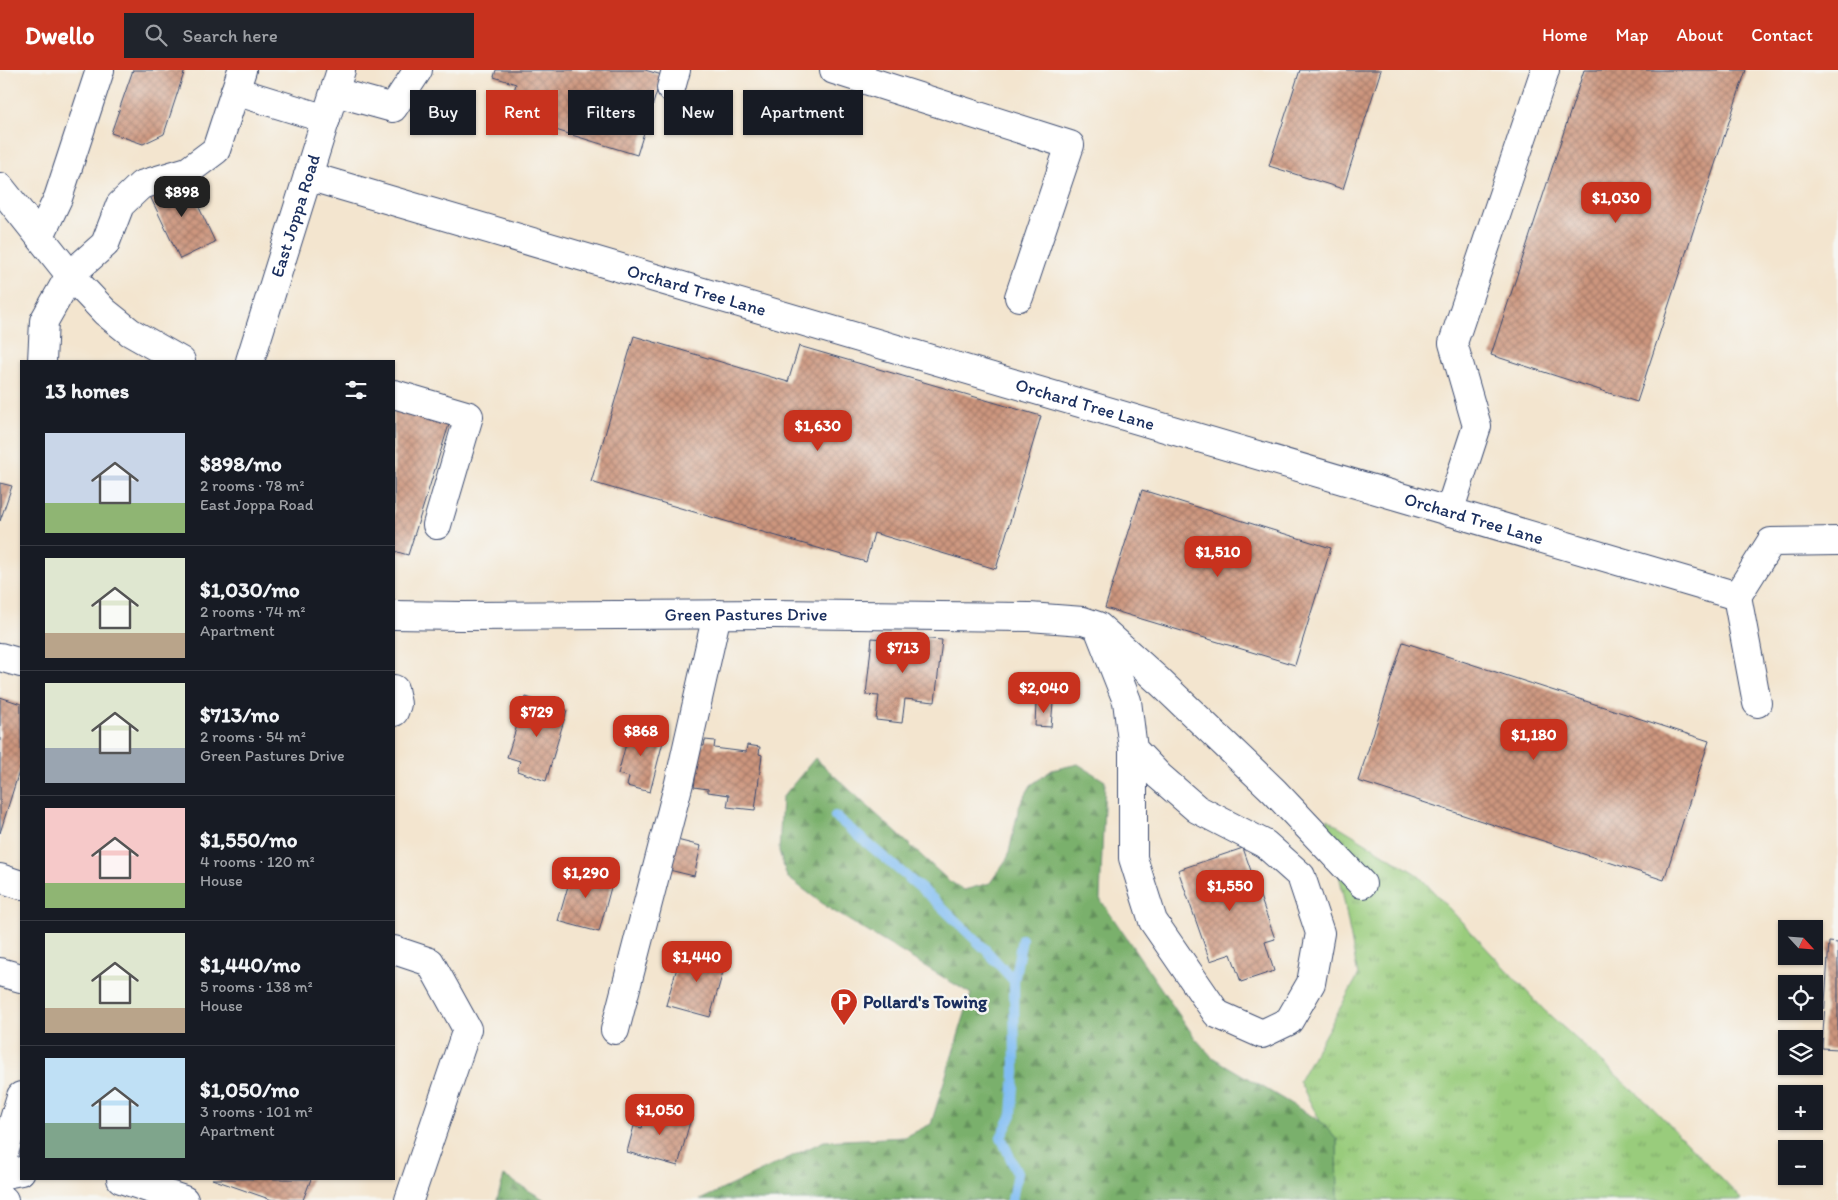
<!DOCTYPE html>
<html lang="en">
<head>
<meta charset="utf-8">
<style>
	body { margin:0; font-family:Itim,sans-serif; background:#20242c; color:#f1f3f6; height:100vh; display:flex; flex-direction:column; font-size:19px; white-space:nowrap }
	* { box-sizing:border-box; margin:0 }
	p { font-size:16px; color:#9ea1a6 }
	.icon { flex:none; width:28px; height:28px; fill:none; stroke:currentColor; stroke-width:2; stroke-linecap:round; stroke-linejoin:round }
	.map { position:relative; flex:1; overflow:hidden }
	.sheet { position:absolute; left:20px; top:290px; width:375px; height:820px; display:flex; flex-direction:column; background:#171b24; border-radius:0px; box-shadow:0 1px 4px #0004 }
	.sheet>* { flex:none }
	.guide { position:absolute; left:410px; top:20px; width:475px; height:45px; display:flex; gap:10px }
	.needle { width:32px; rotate:116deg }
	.tools { position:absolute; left:1778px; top:850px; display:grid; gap:10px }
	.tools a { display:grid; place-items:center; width:45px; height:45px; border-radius:0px; background:#171b24; box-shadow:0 1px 4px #0004; font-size:25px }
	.price { position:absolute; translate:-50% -42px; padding:0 11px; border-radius:10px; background:#c8321e; color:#fff; font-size:16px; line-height:32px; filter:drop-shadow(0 1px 2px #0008) }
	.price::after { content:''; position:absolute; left:50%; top:30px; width:15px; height:11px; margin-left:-8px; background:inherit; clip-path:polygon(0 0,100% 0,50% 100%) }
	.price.active { background:#222; color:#fff }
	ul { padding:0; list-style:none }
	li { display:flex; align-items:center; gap:15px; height:125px; padding:0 25px }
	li+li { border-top:1px solid #363941 }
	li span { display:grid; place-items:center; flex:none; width:140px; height:100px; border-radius:0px; color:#555 }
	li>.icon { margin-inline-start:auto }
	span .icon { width:60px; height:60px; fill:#fffc; stroke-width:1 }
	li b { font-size:21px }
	h2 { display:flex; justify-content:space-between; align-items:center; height:60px; padding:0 25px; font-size:21px }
	.pill { padding:0 18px; border-radius:0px; background:#171b24; box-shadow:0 1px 4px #0004; font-size:18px; line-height:45px }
	.pill.active { background:#c8321e; color:#fff }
	header { display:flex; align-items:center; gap:30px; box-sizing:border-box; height:70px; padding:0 25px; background:#c8321e; color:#fff }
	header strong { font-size:24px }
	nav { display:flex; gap:28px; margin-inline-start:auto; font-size:18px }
	.search { width:350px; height:45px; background:#20242c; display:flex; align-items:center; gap:12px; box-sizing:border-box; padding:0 18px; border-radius:0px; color:#9ea1a6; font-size:19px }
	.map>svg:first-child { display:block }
</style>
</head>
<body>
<header>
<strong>Dwello</strong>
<div class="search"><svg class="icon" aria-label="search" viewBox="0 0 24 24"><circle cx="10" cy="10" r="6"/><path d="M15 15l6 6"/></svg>Search here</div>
<nav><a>Home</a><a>Map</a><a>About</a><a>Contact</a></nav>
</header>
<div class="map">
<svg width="1838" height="1130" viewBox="0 0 1838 1130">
	<defs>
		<pattern id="grass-tufts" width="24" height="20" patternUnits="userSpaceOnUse" patternTransform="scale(1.25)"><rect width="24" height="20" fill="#99cc7c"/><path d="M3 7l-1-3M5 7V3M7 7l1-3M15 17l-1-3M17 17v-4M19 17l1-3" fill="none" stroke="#7ca669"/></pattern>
		<pattern id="forest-firs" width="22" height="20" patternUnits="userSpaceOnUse" patternTransform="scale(1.25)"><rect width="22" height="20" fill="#7ab06c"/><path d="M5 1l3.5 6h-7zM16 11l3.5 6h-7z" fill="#63905c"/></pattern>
		<pattern id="building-cross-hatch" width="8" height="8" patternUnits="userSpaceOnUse" patternTransform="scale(1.25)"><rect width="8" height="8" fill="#cd967e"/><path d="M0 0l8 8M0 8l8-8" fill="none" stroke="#a67b6a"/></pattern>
	</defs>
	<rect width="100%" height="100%" fill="#f6f6f2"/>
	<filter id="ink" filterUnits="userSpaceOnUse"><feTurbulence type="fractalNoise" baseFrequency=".02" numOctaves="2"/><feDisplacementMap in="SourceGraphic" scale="10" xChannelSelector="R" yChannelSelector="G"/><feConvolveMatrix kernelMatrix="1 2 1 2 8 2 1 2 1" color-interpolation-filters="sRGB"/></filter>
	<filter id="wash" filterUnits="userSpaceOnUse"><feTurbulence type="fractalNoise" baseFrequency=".0096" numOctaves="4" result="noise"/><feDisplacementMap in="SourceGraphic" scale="20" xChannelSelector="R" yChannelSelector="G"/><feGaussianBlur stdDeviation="1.12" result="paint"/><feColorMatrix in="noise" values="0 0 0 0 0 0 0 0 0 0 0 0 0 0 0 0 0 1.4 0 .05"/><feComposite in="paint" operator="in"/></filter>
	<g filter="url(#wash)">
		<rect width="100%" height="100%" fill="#f3e5cf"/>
		<path fill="url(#grass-tufts)" stroke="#5a7e6d" d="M1327 749 1418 805 1544 940 1653 1038 1742 1130H1338L1337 1070 1320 1051 1299 1011 1358 906 1340 809Z"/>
		<path fill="url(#forest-firs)" stroke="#4a7065" d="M815 688 948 810 964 820 990 813 1008 787 1019 736 1031 715 1052 700 1078 694 1105 711 1100 829 1195 968 1212 987 1320 1051 1337 1070 1338 1130H700L824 1071 905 1067 931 1054 971 924 830 839 787 807 779 781 782 728Z
			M504 1106 545 1130H497Z"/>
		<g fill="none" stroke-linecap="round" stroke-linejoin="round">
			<path stroke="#81bdf3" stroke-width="10" d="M835 746 931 827 985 879 1014 911
				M1012 1130 1017 1103 1001 1067 1012 1045 1015 1002 1014 911 1022 869"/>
		</g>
		<g id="blocks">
			<path fill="url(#building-cross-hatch)" d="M133 0H185L164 64 143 74 111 63Z
				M496 0H645L662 5 637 85 507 45 516 14 494 7Z
				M1300 0H1381L1343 119 1269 96Z
				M1584 0H1746L1637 332 1491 285Z
				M185 107 215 172 180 189 149 124Z
				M634 266 788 312 799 276 1041 346 996 499 874 463 866 492 591 412Z
				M394 328 452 345 408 485 394 481Z
				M0 413 12 416 0 451Z
				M1142 420 1331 478 1295 595 1105 538Z
				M908 567 942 570 935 632 905 629 902 653 876 650 879 626 866 625 872 568 908 571Z
				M1403 572 1709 671 1664 810 1358 711Z
				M0 627 21 634V695L0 763Z
				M526 627 567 640 546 711 517 701 520 691 507 687Z
				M1036 632 1053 633 1051 657 1035 656Z
				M631 655 665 664 650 722 627 716 629 707 618 704Z
				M705 670 715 671 714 678 746 682 747 675 760 677 759 684 762 685 755 740 727 737 729 725 708 722V719L694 717 700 676H704Z
				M673 769 701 776 694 806 665 799Z
				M1243 778 1275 869 1265 872 1274 901 1241 912 1231 884 1210 891 1178 800Z
				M574 795 614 806 599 862 558 851Z
				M1829 872 1838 873V979L1822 978Z
				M691 878 727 888 710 947 666 935 679 891 687 893Z
				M648 1036 691 1048 678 1096 627 1082 634 1056 642 1058Z
				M212 1109H311L303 1130H272Z"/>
		</g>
	</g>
	<g filter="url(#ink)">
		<use href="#blocks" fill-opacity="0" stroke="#3b4a6f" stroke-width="1"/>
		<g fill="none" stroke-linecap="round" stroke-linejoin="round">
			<g stroke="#3b4a6f" stroke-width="30">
				<g id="minor">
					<path d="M834 0 1070 75 1019 227"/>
					<path d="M671 18 676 0"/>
					<path d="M235 21 326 49"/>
					<path d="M335 22 393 38 418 0"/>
					<path id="s1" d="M308 106 1737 526 1771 472 1838 471"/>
					<path d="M0 117 70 205 105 242 130 262 181 291"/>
					<path d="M40 166 58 128 100 0"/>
					<path d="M42 291 44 251 70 205 105 174 120 135 141 115 188 101 216 80 242 0"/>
					<path d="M394 324 469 346 437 455"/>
					<path d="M1449 442 1477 356 1453 273 1545 0"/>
					<path d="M1737 526 1757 633"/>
					<path id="s2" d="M394 545 461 546 774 544 1029 547 1083 551 1098 556 1160 612 1274 721 1362 814"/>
					<path d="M1099 560 1127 631 1133 679V788L1153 851 1217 944 1262 964 1289 951 1311 913 1320 863 1301 806 1265 774 1197 739 1159 706 1133 679"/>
					<path d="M0 587 21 593"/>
					<path d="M394 619 397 634 394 642"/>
					<path d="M0 808 21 815"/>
					<path d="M394 880 430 892 467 959 409 1130"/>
					<path d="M0 902 21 908"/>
					<path d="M615 960 679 713 717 544"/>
					<path d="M0 1105 21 1101"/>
					<path d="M121 1109 184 1130"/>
					<path d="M0 1129 4 1130"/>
				</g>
			</g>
			<g stroke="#3b4a6f" stroke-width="30">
				<g id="major">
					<path id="s3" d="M250 291 341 0"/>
					<path d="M0 1096 21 1026"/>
				</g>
			</g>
			<use href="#minor" stroke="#fff" stroke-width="28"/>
			<use href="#major" stroke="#fff" stroke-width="28"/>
		</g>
	</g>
	<defs>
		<g id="parking-pin" transform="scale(1.4375)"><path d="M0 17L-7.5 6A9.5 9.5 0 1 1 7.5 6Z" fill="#c8321e" stroke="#f6f6f2"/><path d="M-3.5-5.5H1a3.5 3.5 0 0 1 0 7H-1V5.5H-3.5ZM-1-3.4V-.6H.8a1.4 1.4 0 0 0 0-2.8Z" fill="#fff"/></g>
	</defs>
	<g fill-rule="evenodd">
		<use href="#parking-pin" x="844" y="932"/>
	</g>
	<g text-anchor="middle" stroke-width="5" stroke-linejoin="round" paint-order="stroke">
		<g font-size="18" fill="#1b2f5e" stroke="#f6f6f2">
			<text dy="6" stroke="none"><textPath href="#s3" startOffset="152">East Joppa Road</textPath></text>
			<text dy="6" stroke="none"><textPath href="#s1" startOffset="405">Orchard Tree Lane</textPath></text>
			<text dy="6" stroke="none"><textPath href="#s1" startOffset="810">Orchard Tree Lane</textPath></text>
			<text dy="6" stroke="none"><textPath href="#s1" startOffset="1215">Orchard Tree Lane</textPath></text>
			<text dy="6" stroke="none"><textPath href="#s2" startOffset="352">Green Pastures Drive</textPath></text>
		</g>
		<g font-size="18" font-weight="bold" fill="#1b2f5e" stroke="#f6f6f2" text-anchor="start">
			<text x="863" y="938">Pollard's Towing</text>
		</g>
	</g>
</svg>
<div class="tools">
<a><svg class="needle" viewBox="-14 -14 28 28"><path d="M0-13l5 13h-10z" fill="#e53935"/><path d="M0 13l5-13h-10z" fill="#9ea1a6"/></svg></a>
<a><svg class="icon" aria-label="locate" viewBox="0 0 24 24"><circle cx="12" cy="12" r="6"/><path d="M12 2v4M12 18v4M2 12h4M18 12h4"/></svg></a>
<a><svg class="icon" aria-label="layers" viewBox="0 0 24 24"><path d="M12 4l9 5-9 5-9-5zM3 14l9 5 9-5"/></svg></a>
<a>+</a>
<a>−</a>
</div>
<b class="price active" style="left:182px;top:148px">$898</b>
<b class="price" style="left:1616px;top:154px">$1,030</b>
<b class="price" style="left:818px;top:382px">$1,630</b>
<b class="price" style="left:1218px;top:508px">$1,510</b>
<b class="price" style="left:903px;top:604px">$713</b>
<b class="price" style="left:1044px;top:644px">$2,040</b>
<b class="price" style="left:537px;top:668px">$729</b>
<b class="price" style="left:641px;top:687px">$868</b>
<b class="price" style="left:1534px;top:691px">$1,180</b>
<b class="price" style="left:586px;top:829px">$1,290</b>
<b class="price" style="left:1230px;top:842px">$1,550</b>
<b class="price" style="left:697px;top:913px">$1,440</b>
<b class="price" style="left:660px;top:1066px">$1,050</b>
<div class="guide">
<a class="pill">Buy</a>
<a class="pill active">Rent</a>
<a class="pill">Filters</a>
<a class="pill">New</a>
<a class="pill">Apartment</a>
</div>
<section class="sheet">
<h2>13 homes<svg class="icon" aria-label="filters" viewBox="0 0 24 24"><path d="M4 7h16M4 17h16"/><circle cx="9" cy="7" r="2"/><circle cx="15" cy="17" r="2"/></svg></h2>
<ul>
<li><span style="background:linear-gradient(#c9d6e8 70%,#8fb573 0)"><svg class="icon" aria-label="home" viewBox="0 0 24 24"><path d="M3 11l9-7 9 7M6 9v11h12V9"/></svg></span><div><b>$898/mo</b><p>2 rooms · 78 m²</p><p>East Joppa Road</p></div></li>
<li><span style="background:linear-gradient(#dfe7d0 75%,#b9a48a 0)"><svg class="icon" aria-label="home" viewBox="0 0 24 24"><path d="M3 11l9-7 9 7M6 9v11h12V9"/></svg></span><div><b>$1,030/mo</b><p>2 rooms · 74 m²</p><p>Apartment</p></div></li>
<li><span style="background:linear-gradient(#dfe7d0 65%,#9aa5b1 0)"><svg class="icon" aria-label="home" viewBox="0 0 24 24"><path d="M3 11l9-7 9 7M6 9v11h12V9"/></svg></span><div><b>$713/mo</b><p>2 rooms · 54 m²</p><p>Green Pastures Drive</p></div></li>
<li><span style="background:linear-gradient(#f6c9c9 75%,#8fb573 0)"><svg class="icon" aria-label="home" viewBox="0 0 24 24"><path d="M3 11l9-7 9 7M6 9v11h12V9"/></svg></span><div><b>$1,550/mo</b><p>4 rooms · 120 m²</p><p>House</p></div></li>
<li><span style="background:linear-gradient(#dfe7d0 75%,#b9a48a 0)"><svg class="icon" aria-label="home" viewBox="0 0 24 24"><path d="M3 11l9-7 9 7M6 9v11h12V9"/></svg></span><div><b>$1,440/mo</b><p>5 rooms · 138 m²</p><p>House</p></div></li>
<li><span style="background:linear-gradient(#bfe0f5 65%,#7fa58c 0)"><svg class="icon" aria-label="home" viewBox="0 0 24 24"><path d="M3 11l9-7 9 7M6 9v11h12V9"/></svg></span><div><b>$1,050/mo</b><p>3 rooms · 101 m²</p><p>Apartment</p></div></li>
</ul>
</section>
</div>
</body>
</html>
